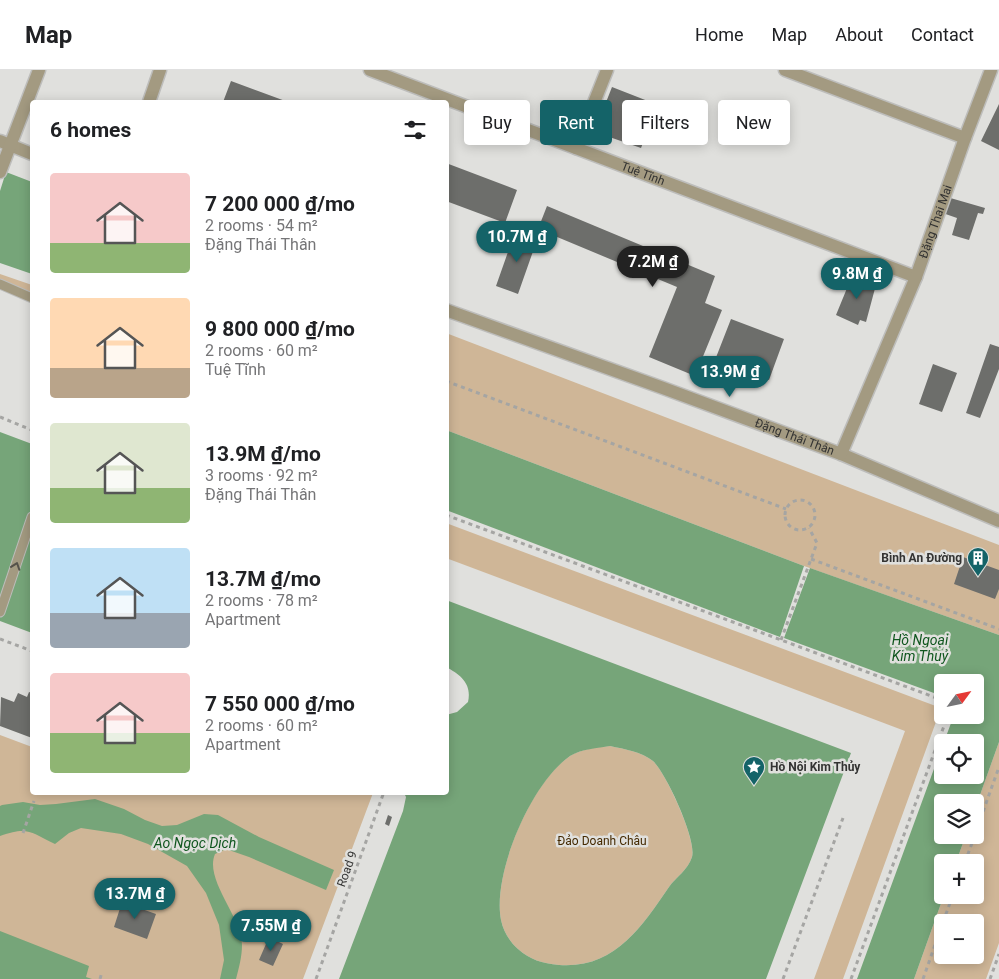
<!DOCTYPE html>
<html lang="en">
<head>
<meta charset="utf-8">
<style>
	body { margin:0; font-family:Roboto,sans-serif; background:#f6f6f6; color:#202124; height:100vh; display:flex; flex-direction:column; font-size:19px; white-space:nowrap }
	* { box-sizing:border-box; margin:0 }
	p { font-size:16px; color:#757577 }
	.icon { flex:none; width:28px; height:28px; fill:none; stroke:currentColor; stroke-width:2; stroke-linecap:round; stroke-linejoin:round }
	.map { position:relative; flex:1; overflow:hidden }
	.details { position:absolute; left:30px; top:30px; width:419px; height:695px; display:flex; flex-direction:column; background:#fff; border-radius:5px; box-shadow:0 2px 12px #0003 }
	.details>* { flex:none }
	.hud { position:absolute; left:464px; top:30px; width:460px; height:45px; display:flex; gap:10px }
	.needle { width:32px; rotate:57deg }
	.fabs { position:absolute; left:934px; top:604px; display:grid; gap:10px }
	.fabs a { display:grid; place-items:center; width:50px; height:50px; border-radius:5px; background:#fff; box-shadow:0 2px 12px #0003; font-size:25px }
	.price { position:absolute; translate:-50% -42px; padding:0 11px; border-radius:18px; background:#146368; color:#fff; font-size:16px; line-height:32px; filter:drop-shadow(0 1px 2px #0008) }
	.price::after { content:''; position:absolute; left:50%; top:30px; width:15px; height:11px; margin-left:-8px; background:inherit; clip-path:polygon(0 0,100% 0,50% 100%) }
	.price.current { background:#222; color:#fff }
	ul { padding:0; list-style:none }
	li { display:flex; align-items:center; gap:15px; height:125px; padding:0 20px }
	li span { display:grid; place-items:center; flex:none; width:140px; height:100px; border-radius:5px; color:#555 }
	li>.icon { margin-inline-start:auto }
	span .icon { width:60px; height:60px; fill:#fffc; stroke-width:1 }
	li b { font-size:21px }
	h2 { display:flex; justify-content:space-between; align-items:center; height:60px; padding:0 20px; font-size:21px }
	.pill { padding:0 18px; border-radius:5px; background:#fff; box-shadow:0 2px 12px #0003; font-size:18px; line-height:45px }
	.pill.current { background:#146368; color:#fff }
	header { display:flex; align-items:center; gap:30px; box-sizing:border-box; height:70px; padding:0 25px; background:#fff; border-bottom:1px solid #e0e0e0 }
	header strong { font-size:24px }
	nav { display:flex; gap:28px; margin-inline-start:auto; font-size:18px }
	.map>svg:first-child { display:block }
</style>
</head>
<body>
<header>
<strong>Map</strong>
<nav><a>Home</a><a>Map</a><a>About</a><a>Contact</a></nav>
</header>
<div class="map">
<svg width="999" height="909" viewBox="0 0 999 909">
	<rect width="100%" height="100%" fill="#e0e0dd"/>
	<path fill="#cfb697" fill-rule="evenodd" d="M0 204 32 215V224L0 210Z
		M446 263 999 475V565L804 496 446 360Z
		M446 453 941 638 843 909H814L905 661 446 488Z
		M0 665 32 677V722L373 723 303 909H0Z
		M999 672V873L986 909H914L944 825H975V792H956L966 765H975V739ZM942 852H975V885H942Z
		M610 676C624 679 642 682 653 691 666 703 697 771 692 787 688 800 676 807 669 817 641 858 614 899 559 895 542 893 530 890 518 879 510 872 503 861 501 850 492 804 531 712 570 686 581 679 598 677 610 676Z"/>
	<path fill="#76a579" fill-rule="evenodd" d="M6 102 32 112V204L0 193V121Z
		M446 360 804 496 780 567 446 440Z
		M0 362 32 374V563L0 551Z
		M810 498 999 565V672L975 739V732H942V765H966L956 792H942V825H944L914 909H857L942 677V705H975V672H944L954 645H975V612H942V626L784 568Z
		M446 530 851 683 766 909H339L403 741 406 727 404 723 446 722V645L457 642 468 632C472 614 461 605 446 597ZM610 676C624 679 642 682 653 691 666 703 697 770 692 787 688 800 676 807 669 817 641 858 614 899 559 895 542 893 530 890 518 879 510 872 503 861 501 850 492 804 531 713 570 686 581 679 598 678 610 676Z
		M95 729 124 739 145 750 162 756 177 755 204 744 218 745 259 767 334 800 326 820 249 787 226 779 215 784C204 810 242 847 242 875 242 886 239 898 236 909H220L224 890 219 855 206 823 187 796 148 774 121 764 81 758 69 763 55 774C30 762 28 756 0 766V736L2 735 23 732 40 735 56 734Z
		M0 861 89 896 86 907 92 909H0Z"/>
	<path fill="#6d6e6b" d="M231 11 288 32H223Z
		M612 17 658 35 641 78 595 62 601 39 603 40Z
		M999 34V80L981 71Z
		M446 93 517 120 505 153 446 131Z
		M940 125 985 138 983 144 978 143 969 170 952 165 957 148 934 140Z
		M547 136 715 206 705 233 722 240 695 306 649 287 677 217 538 159Z
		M515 162 537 170 518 224 496 216Z
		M852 206 868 212 870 208 877 211 866 252 860 250 858 255 836 245Z
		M731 249 784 269 769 310 715 290Z
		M990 274 999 277V299L980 348 966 343Z
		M933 294 957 303 942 342 919 334Z
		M963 487 999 500V519L995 529 954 514Z
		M29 622 32 623V668L0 656 1 627 14 632 18 623 27 627Z
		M388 745 392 747 389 756 385 754Z
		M122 832 156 844 147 869 114 857Z
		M269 867 283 874 273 896 259 890Z"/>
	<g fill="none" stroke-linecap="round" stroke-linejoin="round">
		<g stroke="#bdbdbb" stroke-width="11">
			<path id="service" d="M0 214 32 228
				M0 542 32 447"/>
		</g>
		<g stroke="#bdbdbb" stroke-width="15">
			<g id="minor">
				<path id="s1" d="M370 0 916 207"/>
				<path d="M785 0 965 68"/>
				<path d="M149 32 160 0"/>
				<path d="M0 71 32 84"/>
				<path d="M576 78 607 0"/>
				<path d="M0 102 39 0"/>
				<path id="s2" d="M446 240 663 318 841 384 999 451"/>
				<path id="s3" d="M841 384 916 207 965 68 991 0"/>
			</g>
		</g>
		<path stroke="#a5a5a3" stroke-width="3" stroke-dasharray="4 4" stroke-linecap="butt" d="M446 311 786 439
			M0 347 32 360
			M785 445a15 15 0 1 1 30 0a15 15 0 1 1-30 0Z
			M446 445 942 630
			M811 489 999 559
			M0 569 32 581
			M781 570 817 473 809 458
			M23 763 34 731
			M975 764 999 697
			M965 792 975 765
			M943 852 953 825
			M100 909 102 902
			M316 909 384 722
			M783 909 843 748
			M851 909 948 645
			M923 909 942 855
			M990 909 999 884"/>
		<use href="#service" stroke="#a39a81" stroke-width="9"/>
		<use href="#minor" stroke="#a39a81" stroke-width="12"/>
	</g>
	<defs><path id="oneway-chevron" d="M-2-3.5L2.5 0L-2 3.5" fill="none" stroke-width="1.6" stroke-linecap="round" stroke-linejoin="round" transform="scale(1.25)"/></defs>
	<use stroke="#55524a" href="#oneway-chevron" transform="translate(16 496) rotate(-71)"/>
	<defs>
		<g id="building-pin" transform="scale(1.125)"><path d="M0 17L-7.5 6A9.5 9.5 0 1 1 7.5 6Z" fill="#146368" stroke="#e0e0dd"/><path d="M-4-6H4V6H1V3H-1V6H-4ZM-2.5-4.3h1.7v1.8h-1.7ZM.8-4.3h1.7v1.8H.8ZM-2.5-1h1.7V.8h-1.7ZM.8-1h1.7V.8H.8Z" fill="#fff"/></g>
		<g id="sight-pin" transform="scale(1.125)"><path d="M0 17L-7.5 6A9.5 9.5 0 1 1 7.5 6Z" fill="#146368" stroke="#e0e0dd"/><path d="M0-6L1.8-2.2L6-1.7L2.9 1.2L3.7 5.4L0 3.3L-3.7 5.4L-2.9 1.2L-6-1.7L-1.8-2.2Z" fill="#fff"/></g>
	</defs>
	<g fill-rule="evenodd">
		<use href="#building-pin" x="978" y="488"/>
		<use href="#sight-pin" x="754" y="697"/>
	</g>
	<g text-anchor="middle" stroke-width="5" stroke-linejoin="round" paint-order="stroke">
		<g font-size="12" fill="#333332" stroke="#e0e0dd">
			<text dy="4" stroke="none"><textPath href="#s1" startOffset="292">Tuệ Tĩnh</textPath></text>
			<text dy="4" stroke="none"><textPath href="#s3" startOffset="251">Đặng Thai Mai</textPath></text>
			<text dy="4" stroke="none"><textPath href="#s2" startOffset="371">Đặng Thái Thân</textPath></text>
			<text transform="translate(347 799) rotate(-70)" y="4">Road 9</text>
		</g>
		<g font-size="12" font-weight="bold" fill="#333332" stroke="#e0e0dd" text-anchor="end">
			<text x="962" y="492">Bình An Đường</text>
			<text x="770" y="701" text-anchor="start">Hồ Nội Kim Thủy</text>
		</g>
		<g font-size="12" fill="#442900" stroke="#e0e0dd">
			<text x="602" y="775">Đảo Doanh Châu</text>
		</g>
		<g font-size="14" font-style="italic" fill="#0f561e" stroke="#e0e0dd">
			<text x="920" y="575">Hồ Ngoại<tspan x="920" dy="16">Kim Thuỷ</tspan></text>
			<text x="195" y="778">Ao Ngọc Dịch</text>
		</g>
	</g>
</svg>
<div class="fabs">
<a><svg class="needle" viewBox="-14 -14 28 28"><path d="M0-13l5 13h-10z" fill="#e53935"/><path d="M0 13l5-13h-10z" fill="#757577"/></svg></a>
<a><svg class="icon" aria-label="locate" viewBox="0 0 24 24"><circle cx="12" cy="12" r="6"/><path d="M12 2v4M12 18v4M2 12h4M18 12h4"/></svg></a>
<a><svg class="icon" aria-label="layers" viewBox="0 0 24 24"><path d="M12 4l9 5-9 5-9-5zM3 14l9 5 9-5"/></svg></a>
<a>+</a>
<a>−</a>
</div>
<b class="price" style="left:517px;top:193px">10.7M ₫</b>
<b class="price current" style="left:653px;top:218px">7.2M ₫</b>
<b class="price" style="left:857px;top:230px">9.8M ₫</b>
<b class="price" style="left:730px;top:328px">13.9M ₫</b>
<b class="price" style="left:135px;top:850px">13.7M ₫</b>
<b class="price" style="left:271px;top:882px">7.55M ₫</b>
<div class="hud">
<a class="pill">Buy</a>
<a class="pill current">Rent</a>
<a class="pill">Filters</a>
<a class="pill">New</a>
</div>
<section class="details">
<h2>6 homes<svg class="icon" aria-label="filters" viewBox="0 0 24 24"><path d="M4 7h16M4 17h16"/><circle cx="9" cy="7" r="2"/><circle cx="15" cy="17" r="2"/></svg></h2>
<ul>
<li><span style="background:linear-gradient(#f6c9c9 70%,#8fb573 0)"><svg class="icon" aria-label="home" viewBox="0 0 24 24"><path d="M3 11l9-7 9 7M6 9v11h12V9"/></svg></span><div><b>7 200 000 ₫/mo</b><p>2 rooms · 54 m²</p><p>Đặng Thái Thân</p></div></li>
<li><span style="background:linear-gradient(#ffd9b3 70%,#b9a48a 0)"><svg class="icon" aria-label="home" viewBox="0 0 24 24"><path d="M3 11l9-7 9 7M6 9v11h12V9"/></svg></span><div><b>9 800 000 ₫/mo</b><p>2 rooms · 60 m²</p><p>Tuệ Tĩnh</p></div></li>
<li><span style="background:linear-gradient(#dfe7d0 65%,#8fb573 0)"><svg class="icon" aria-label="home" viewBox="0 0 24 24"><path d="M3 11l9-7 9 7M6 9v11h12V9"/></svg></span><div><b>13.9M ₫/mo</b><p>3 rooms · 92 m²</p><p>Đặng Thái Thân</p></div></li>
<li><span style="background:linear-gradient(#bfe0f5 65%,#9aa5b1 0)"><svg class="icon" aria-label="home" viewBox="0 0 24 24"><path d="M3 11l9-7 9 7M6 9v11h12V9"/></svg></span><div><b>13.7M ₫/mo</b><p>2 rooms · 78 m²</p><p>Apartment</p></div></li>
<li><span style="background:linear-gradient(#f6c9c9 60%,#8fb573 0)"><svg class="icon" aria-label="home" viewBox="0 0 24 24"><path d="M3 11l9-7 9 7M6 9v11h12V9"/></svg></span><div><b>7 550 000 ₫/mo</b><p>2 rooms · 60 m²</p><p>Apartment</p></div></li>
</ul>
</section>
</div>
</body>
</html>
